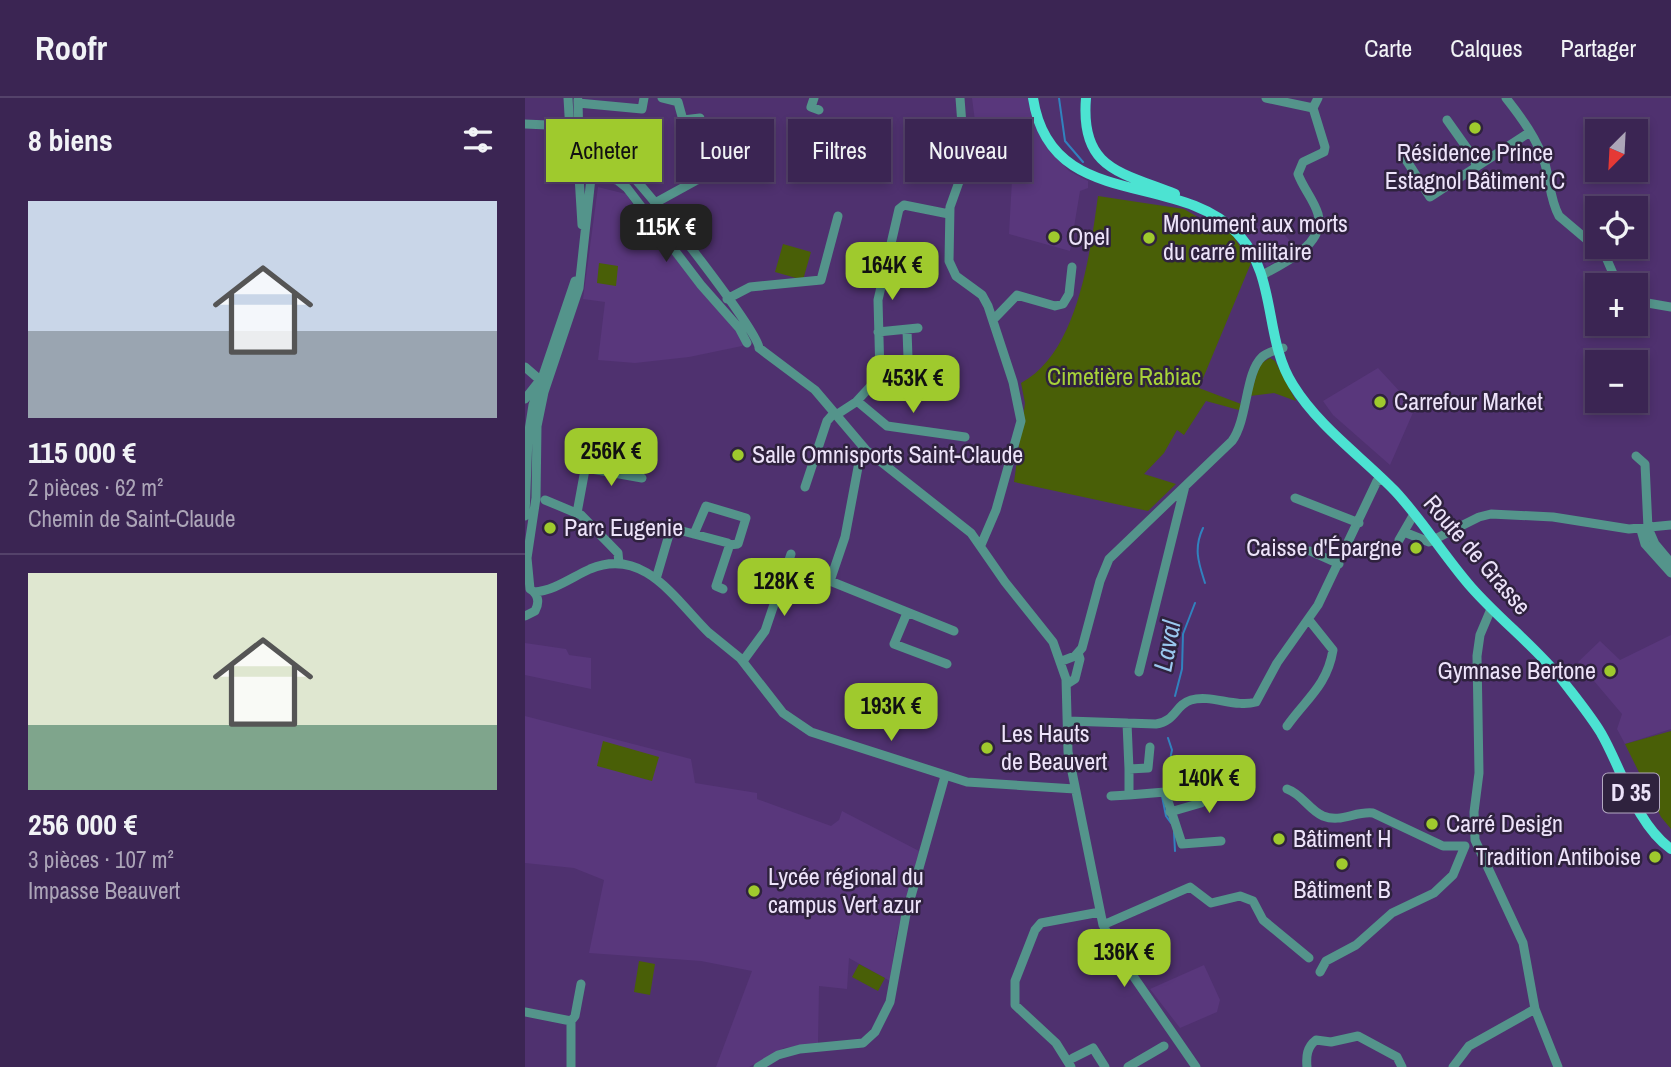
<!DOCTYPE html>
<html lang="fr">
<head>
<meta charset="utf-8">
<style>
	body { margin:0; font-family:"Archivo Narrow",sans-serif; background:#422d5a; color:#f1f3f6; height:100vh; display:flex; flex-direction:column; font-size:26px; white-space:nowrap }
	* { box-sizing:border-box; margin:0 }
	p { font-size:23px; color:#aca5b8 }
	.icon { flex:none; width:38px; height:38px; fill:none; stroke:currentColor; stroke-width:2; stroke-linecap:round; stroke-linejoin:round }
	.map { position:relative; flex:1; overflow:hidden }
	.drawer { display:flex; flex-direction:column; background:#3b2553; width:525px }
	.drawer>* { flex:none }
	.guide { position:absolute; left:21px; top:21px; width:665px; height:63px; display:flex; gap:14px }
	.needle { width:46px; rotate:204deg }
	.controls { position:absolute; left:1060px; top:21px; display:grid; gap:14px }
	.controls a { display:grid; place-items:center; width:63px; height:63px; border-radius:0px; background:#3b2553; box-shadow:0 4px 10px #0003,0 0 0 2px #54426a; font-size:35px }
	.price { position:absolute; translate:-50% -60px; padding:0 16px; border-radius:14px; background:#9fca2d; color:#111; font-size:23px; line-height:46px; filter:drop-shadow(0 2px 4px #0008) }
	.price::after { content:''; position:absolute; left:50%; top:42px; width:21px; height:16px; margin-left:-10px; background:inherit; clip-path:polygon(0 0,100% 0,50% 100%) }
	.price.selected { background:#222; color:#fff }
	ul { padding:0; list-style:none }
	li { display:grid; align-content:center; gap:14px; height:371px; padding:0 28px }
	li+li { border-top:2px solid #54426a }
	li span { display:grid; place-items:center; height:217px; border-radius:0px; color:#555 }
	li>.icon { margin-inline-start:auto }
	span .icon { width:126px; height:126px; fill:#fffc; stroke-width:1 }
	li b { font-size:30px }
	h2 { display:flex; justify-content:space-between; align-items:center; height:84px; padding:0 28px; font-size:30px }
	.chip { padding:0 24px; border-radius:0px; background:#3b2553; box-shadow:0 4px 10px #0003,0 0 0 2px #54426a; font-size:24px; line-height:63px }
	.chip.selected { background:#9fca2d; color:#111 }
	header { display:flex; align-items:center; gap:42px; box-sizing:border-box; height:98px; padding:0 35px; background:#3b2553; border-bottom:2px solid #54426a }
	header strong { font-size:33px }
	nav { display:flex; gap:38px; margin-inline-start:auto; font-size:24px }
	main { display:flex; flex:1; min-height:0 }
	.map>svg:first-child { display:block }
</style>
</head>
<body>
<header>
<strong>Roofr</strong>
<nav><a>Carte</a><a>Calques</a><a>Partager</a></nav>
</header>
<main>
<section class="drawer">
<h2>8 biens<svg class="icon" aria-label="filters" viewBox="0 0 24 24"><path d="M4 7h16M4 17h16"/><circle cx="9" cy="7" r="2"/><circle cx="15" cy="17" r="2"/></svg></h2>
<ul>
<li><span style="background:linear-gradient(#c9d6e8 60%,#9aa5b1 0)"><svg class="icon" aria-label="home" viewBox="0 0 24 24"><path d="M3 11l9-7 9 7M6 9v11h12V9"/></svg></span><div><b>115 000 €</b><p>2 pièces · 62 m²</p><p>Chemin de Saint-Claude</p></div></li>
<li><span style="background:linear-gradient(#dfe7d0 70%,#7fa58c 0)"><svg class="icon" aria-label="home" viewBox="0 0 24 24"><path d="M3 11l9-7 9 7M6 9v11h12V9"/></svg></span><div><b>256 000 €</b><p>3 pièces · 107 m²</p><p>Impasse Beauvert</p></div></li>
</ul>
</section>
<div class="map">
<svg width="1146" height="969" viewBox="0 0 1146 969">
	<rect width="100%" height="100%" fill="#4f316f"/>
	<path fill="#59377c" d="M447 0H505L514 35 528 56 544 73 563 83V90L555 93 545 153 484 136 488 63 454 54Z
		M73 89 101 96 137 150 144 151 217 241 219 245 217 248 164 259 110 265 73 262 80 204 58 201Z
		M749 124 770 149 742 169 718 133Z
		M853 270 890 310 865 367 808 317 798 303Z
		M1146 537V631L1100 646 1092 631 1097 616 1053 564 1075 543 1095 562Z
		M0 545 41 551 44 557 66 560V591L0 577Z
		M0 618 166 661 170 685 232 695V701L306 728 314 722 317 713 394 753 371 839 365 883 324 860 322 891 294 888 293 945 259 950 224 969H191L227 873 176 863 64 855 79 782 49 770 0 765Z
		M679 867 695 902 692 914 655 930 625 891Z"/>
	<path fill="#495f07" d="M573 98 659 111 686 127 704 132 726 165 674 290 716 306 714 312 681 303 659 337 652 332 639 355 619 376 651 386 623 413 489 384 500 305 496 285C553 255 565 155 573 98Z
		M258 146 286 154 278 182 250 174Z
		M74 165 93 168 91 188 72 185Z
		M745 260 750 263 771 303 749 295 725 298 735 266Z
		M1146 633V731L1136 719 1100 646Z
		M78 643 134 659 127 683 72 668Z
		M114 863 130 866 125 897 109 894Z
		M334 866 360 880 353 893 327 879Z"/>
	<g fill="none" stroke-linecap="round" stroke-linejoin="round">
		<path stroke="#3182be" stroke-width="2" d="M534 0 540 43 558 64
			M678 430C668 451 674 466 680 485
			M650 598 657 571 658 536 670 505
			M639 690 647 652 643 640
			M637 698 641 718 646 725
			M649 734 650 753"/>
		<path stroke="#54948b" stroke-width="9" d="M43 0 46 51 51 61
			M137 0 153 4 158 22 175 20
			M289 0 286 9 294 12
			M435 0 440 67 425 109 424 163 431 178 457 197 463 208 488 284 496 323 471 412 456 447
			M741 0 788 10
			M981 0C996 19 1013 42 1020 66 1025 83 1025 102 1034 118L1080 157 1093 187
			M53 2 54 44 60 57
			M53 5 117 11 119 0
			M922 22 949 60 951 68
			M0 26 45 28
			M876 54 905 99 1005 34
			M60 57C73 59 93 65 104 75 122 91 234 234 234 250
			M51 61 49 70 54 78 57 127
			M69 78 92 82 102 90 176 187 214 230 222 245
			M130 105 170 83 242 51
			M737 177C758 166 801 146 793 116 789 102 778 90 773 76L778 64 799 54 800 49 788 10 793 0
			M202 201 225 189 296 182 313 118
			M1111 203 1146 209
			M468 222 492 197 530 208 538 206 544 196 547 169
			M382 232 384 288
			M353 234 393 230
			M234 250 290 292 341 352 446 435 480 484 528 544 541 581 543 654 578 827 595 859 671 969
			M0 269 15 282 0 301
			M332 303 362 328 440 339
			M311 317 331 304 355 278 353 202 374 111 379 107 424 116
			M1111 358 1120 366 1123 430 1130 446 1146 465
			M334 364 320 439 305 483 429 533
			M61 370 117 380
			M280 389 302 323 309 315
			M770 400 834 425
			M20 402 56 417 93 455 94 466
			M52 415 66 339
			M0 418 3 339 8 307 50 183
			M1116 432 1120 446 1146 475
			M879 434 904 444 954 419 966 416 1028 419 1104 431 1146 427
			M169 436 181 408 221 420 213 446 204 447
			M874 442 889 416
			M785 453 814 466
			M131 481 146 430 203 445 204 449 191 488 198 491
			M5 491 2 460 11 400 12 328 19 294 54 190 66 80
			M9 494C29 493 47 479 65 471 120 448 151 503 185 536
			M966 511 955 537 952 558 954 675 949 714 950 742 998 845 1010 911 1033 969
			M382 515 369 546 422 566
			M0 518 10 513C15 504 13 496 5 491
			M183 534 215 560 258 615 286 634 442 684 550 691
			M218 563 240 533 266 456
			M537 563 550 558 557 550 575 483 584 461 707 343C723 321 720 275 737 259 742 254 751 252 758 250
			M614 574 660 388
			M542 586 550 581 555 561 553 555
			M543 623 631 626C651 623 650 607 666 602 686 596 710 610 731 604L752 565 793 507 852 383 858 382
			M602 625 604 671 623 670 625 649
			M762 628C781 601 802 588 808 552L784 522
			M604 671V697L640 694 657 746 696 743
			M762 691C777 696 784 712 798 718 816 725 830 713 848 715L918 748H940L928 777 909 795 867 815 831 847 801 863 795 874
			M586 698 604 697
			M645 714 676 705 679 701V684
			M578 827 665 789 686 805 715 798 728 803 738 822 784 860
			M0 914 46 923V969
			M46 923 50 918 56 886
			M548 960 568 950 580 969
			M233 969 253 957 275 951 338 945 350 934 365 904 381 816 420 678
			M546 969 531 945 490 907V883L510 832 516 825 575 814
			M603 969 639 948
			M782 969C781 958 782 949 791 942L806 944 833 938 872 959 877 969
			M928 969 944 948 1010 911"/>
		<path stroke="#4ce3d2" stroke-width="10" d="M508 0C525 114 652 72 712 135 753 177 738 240 768 287 794 329 836 358 870 393 898 423 919 458 946 489 975 522 1011 549 1038 583 1051 600 1065 617 1076 635 1098 673 1110 725 1146 751
			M561 0C555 71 595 74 650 96"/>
	</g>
	<g fill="#9fca2d" stroke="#2f223e" stroke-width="2.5">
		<circle cx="950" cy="30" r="7"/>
		<circle cx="529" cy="139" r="7"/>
		<circle cx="624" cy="140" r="7"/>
		<circle cx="855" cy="304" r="7"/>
		<circle cx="213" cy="357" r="7"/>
		<circle cx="25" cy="430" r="7"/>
		<circle cx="891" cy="450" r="7"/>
		<circle cx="1085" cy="573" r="7"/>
		<circle cx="462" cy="650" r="7"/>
		<circle cx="907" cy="726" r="7"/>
		<circle cx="754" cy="741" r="7"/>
		<circle cx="1130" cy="759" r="7"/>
		<circle cx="817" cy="766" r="7"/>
		<circle cx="229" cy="793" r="7"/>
	</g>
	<g text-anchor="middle" stroke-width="5" stroke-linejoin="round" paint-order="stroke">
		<rect fill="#2f223e" stroke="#b4a9c2" stroke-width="2" x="1078" y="675.5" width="56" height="39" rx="5"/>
		<g font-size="23" font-weight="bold" fill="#ede3fa">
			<text x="1106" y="703">D 35</text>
		</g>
		<g font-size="24" fill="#ede3fa" stroke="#2f223e" text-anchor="start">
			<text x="950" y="63" text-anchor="middle">Résidence Prince<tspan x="950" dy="28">Estagnol Bâtiment C</tspan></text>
			<text x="638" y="134">Monument aux morts<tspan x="638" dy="28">du carré militaire</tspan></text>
			<text x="543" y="147">Opel</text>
			<text x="869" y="312">Carrefour Market</text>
			<text x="227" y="365">Salle Omnisports Saint-Claude</text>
			<text x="39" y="438">Parc Eugenie</text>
			<text x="877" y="458" text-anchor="end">Caisse d'Épargne</text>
			<text x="1071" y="581" text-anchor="end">Gymnase Bertone</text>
			<text x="476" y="644">Les Hauts<tspan x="476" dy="28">de Beauvert</tspan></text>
			<text x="921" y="734">Carré Design</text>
			<text x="768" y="749">Bâtiment H</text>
			<text x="1116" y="767" text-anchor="end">Tradition Antiboise</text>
			<text x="243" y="787">Lycée régional du<tspan x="243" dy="28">campus Vert azur</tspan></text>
			<text x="817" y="800" text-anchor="middle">Bâtiment B</text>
		</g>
		<g font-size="24" fill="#a7d239" stroke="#2f223e">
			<text x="599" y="287">Cimetière Rabiac</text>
		</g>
		<g font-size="24" fill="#ede3fa" stroke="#2f223e">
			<text transform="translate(952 457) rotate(49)" y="8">Route de Grasse</text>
		</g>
		<g font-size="26" font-style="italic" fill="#9bc9ef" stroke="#2f223e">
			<text transform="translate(642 548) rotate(-79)" y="9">Laval</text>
		</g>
	</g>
</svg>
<div class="controls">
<a><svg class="needle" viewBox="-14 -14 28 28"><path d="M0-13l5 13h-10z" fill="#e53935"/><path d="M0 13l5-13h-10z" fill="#aca5b8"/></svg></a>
<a><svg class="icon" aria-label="locate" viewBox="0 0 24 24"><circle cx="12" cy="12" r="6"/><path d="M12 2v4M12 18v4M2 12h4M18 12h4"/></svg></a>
<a>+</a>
<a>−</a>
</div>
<b class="price selected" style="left:141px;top:166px">115K €</b>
<b class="price" style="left:367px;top:204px">164K €</b>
<b class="price" style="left:388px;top:317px">453K €</b>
<b class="price" style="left:86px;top:390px">256K €</b>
<b class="price" style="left:259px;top:520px">128K €</b>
<b class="price" style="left:366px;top:645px">193K €</b>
<b class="price" style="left:684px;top:717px">140K €</b>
<b class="price" style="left:599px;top:891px">136K €</b>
<div class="guide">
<a class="chip selected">Acheter</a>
<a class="chip">Louer</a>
<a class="chip">Filtres</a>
<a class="chip">Nouveau</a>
</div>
</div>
</main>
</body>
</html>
